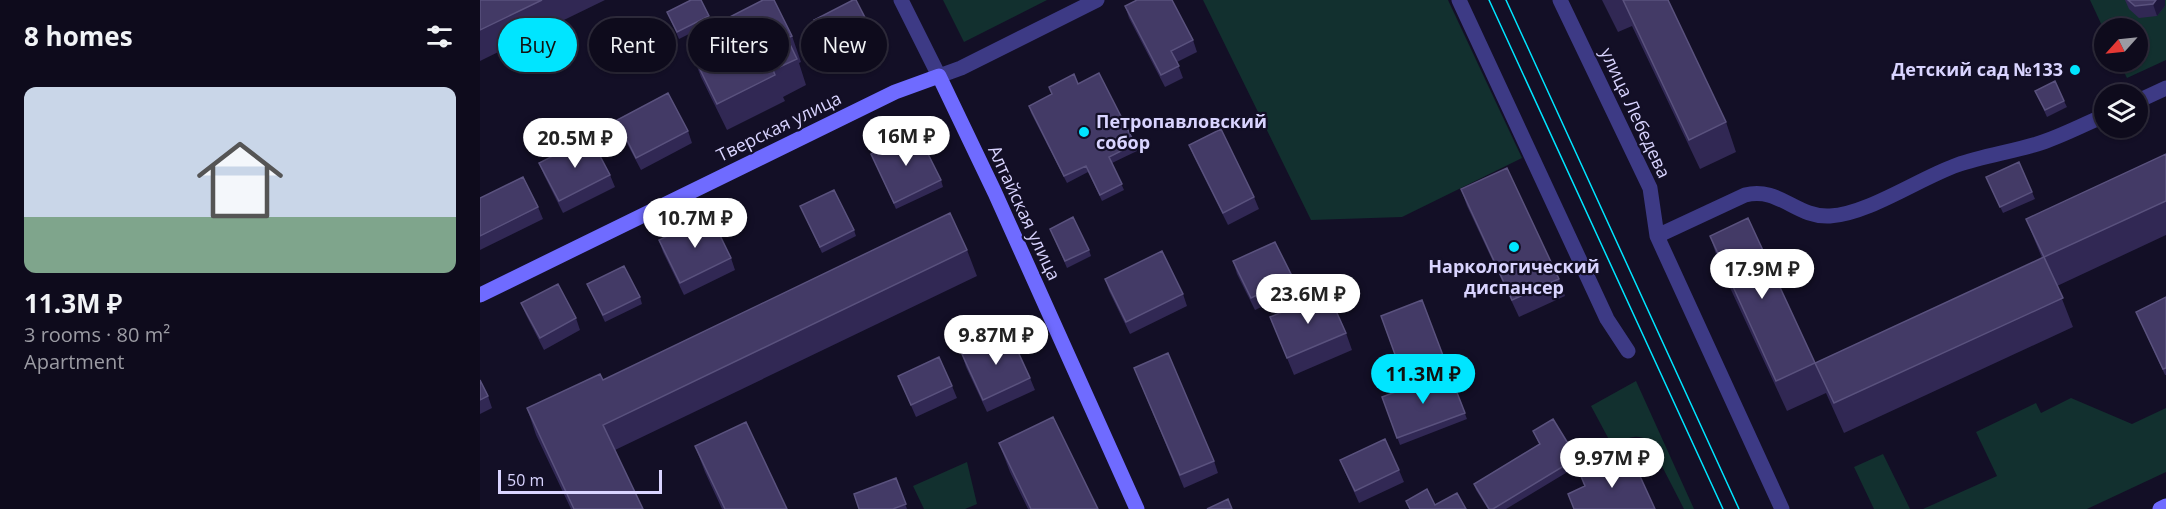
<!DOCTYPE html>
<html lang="en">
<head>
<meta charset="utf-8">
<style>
	body { margin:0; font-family:"Open Sans",sans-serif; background:#1c1929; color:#f1f3f6; height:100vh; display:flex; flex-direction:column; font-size:22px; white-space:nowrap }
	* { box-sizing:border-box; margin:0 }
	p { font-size:20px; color:#9b9ba3 }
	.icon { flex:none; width:33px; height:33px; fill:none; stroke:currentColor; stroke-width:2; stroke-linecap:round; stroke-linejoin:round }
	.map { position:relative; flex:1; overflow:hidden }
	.sheet { display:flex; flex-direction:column; background:#0e0b1c; width:480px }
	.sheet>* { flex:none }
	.top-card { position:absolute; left:18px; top:18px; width:570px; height:54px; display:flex; gap:12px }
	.needle { width:39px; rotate:243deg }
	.fabs { position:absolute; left:1614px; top:18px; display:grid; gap:12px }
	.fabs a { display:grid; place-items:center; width:54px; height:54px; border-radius:50%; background:#0e0b1c; box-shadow:0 2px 4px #0004,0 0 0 2px #2e2b3b; font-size:30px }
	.scale { position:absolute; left:18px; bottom:15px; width:164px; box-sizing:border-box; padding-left:6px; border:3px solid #d9d4ff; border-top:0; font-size:16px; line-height:21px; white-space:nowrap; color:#d9d4ff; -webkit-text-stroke:4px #130f26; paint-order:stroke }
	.price { position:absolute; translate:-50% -51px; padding:0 14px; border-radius:21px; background:#fff; color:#222; font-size:20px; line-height:39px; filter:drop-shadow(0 2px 3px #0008) }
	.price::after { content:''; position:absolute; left:50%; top:36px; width:18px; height:14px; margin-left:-9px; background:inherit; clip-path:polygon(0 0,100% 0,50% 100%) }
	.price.current { background:#00e5ff; color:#111 }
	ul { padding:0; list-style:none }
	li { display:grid; align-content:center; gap:12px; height:318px; padding:0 24px }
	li+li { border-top:2px solid #2e2b3b }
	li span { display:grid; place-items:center; height:186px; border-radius:12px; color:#555 }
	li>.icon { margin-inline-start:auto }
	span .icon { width:108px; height:108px; fill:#fffc; stroke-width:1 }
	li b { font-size:26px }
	h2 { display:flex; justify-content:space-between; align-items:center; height:72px; padding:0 24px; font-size:26px }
	.pill { padding:0 21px; border-radius:27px; background:#0e0b1c; box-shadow:0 2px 4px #0004,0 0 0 2px #2e2b3b; font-size:21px; line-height:54px }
	.pill.current { background:#00e5ff; color:#111 }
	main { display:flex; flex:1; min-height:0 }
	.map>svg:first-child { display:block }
</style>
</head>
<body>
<main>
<section class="sheet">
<h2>8 homes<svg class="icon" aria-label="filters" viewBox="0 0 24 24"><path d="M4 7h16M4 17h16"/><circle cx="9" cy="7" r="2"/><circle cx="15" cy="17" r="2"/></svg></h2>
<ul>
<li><span style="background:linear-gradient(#c9d6e8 70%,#7fa58c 0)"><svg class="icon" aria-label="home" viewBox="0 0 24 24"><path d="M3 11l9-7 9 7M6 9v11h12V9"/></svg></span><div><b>11.3M ₽</b><p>3 rooms · 80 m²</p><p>Apartment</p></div></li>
</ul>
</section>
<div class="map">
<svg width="1686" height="509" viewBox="0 0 1686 509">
	<rect width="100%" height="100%" fill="#130f26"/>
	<path fill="#12302f" d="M463 0H567L484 42Z
		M723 0H968L1042 158 922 217 831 220Z
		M1610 0H1686V60L1647 78 1639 62H1658V28L1624 30Z
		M1156 381 1214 509H1204L1169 441C1155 432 1146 439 1133 447L1111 406Z
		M1591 398 1652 424 1686 408V472L1607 509H1443L1517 476 1496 432 1556 403 1561 413Z
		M1403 454 1430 509H1394L1374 467Z
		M487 462 497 504 485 509H444L433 486Z"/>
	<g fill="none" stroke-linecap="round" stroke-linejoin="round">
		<path stroke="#3d3a85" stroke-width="15" d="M421 0 459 76
			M979 0 1127 319 1148 351
			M1080 0 1170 188 1177 236 1302 509
			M1658 101 1686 88
			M1177 236 1265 195C1299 186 1316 218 1350 216 1388 214 1440 178 1477 165 1503 156 1531 152 1557 144 1580 137 1602 125 1624 116"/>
		<path stroke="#3d3a85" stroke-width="15" d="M459 76 481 68 617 0"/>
		<path stroke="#6f6bff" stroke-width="15" d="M0 295 415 92 459 76 515 193 657 509
			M1680 509 1686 506"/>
		<path stroke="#00e5ff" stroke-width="1.5" d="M1009 0 1243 509
			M1026 0 1259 509"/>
	</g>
	<path fill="#312854" d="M0 0H125L0 61Z
		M1122 0H1188L1246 122 1256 152 1220 169 1152 26 1138 32Z
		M1645 0H1685V6L1677 16 1659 18 1649 9Z
		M645 6 713 40 717 52 697 62 703 78 685 87 649 18Z
		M187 12 229 16 231 23 199 39Z
		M334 20 396 39 401 51 359 72 339 32Z
		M232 26 312 36 321 62 319 63 326 85 303 97 305 101 247 130 221 77 211 51 236 39Z
		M598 84 655 144 657 151 632 163 644 190 622 201 608 172 587 183 551 113 549 106 572 95 569 87Z
		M1555 91 1584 101 1587 107 1567 117Z
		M137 120 208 131 212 143 161 170 141 132Z
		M709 145 774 197 779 209 748 225 714 157Z
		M391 154 461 180 463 187 416 209Z
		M1686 154V235L1577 286 1593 327 1364 433 1346 393 1307 411 1240 266 1230 236 1335 363 1562 258 1546 219Z
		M59 163 130 175 135 187 83 213 64 175Z
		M1506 177 1552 192 1555 199 1523 213Z
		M981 189 1079 279 1085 296 1039 317 987 206Z
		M0 198 58 207 63 219 0 250Z
		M320 206 374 230 376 236 342 253Z
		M570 229 609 250 611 256 587 268Z
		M179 240 251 258 255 270 204 295 183 252Z
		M487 250 497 276 135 450 163 509H91L56 435 47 408Z
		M753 261 813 278 817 290 775 310 757 274Z
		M625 279 703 294 707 306 650 334 629 291Z
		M107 284 160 297 162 304 125 322Z
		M1686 297V375H1685L1656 312Z
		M942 300 987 419 920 445 902 397 927 387 901 316Z
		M41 303 96 318 100 330 64 350 46 315Z
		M790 317 866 333 872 350 814 375Z
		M482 354 550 378 555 390 507 412 486 367Z
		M654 368 734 461 738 473 704 488Z
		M418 376 472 386 477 398 436 417Z
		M0 380 8 396 12 408 0 414Z
		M1053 431 1097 458 1099 465 1026 509H1008L996 490 994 484 1059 444Z
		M519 443 618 509H548L530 472Z
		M215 446 307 509H242L225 472Z
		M860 460 919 470 924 482 879 503 865 472Z
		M416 478 427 509H379Z"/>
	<path fill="#1d163a" d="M1676 0H1685V6L1677 16 1673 4Z"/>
	<path fill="#433a66" stroke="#5a527e" stroke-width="1.5" d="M0 0H62L0 30Z
		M211 0H221L229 16 197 32 187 12Z
		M283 0H294L312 36 307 38 317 59 293 70 295 75 237 104 211 51 238 38 232 26Z
		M373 0H376L396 39 355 60 334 20Z
		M657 0H692L713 40 691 51 699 66 681 75 645 6Z
		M1143 0H1188L1246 122 1209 140Z
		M1648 0H1676L1673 4 1655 6Z
		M619 73 655 144 629 157 642 184 620 195 606 166 584 176 549 106 572 94 569 87 594 74 598 84Z
		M1575 81 1584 101 1565 110 1555 91Z
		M188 93 208 131 156 158 137 120Z
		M741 129 774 197 743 213 709 145Z
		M437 132 461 180 414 203 391 154Z
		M110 137 130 175 79 201 59 163Z
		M1686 154V201L1564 257 1583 298 1354 403 1335 363 1564 257 1546 219Z
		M1539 162 1552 192 1520 207 1506 177Z
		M1027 168 1079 279 1032 300 981 189Z
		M43 177 58 207 0 236V198Z
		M354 190 374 230 340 247 320 206Z
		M470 213 487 250 123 425 163 509H94L47 408 120 374 123 380Z
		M230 215 251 258 200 283 179 240Z
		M593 217 609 250 585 261 570 229Z
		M1268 218 1335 363 1296 381 1230 236Z
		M795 242 813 278 771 298 753 261Z
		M682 251 703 294 646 322 625 279Z
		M144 266 160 297 123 315 107 284Z
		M78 284 96 318 60 338 41 303Z
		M848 293 866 333 807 358 790 317Z
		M1686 297V368L1683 369 1656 312Z
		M942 300 967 366 925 382 901 316Z
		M529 332 550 378 503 400 482 354Z
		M688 353 734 461 700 475 654 368Z
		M459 357 472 386 431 405 418 376Z
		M969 372 985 413 917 438 902 397Z
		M0 380 8 396 0 400Z
		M573 417 618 509H551L519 443Z
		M1073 419 1097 458 1013 509H1009L994 484 1060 444 1053 431Z
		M266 422 307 509H245L215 446Z
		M905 439 919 470 875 491 860 460Z
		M1140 456 1145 468 1154 463 1175 509H1094L1088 494 1105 486 1100 474Z
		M416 478 426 504 413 509H379L374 494Z
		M947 489 955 505 977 493 986 509H930L926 501Z
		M748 499 752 509H727Z"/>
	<g fill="#00e5ff" stroke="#130f26" stroke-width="2">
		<circle cx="1595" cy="70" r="6"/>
		<circle cx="604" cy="132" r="6"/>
		<circle cx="1034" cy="247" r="6"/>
	</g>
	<g text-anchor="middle" stroke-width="4.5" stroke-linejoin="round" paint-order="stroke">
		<g font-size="18" font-weight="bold" fill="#d9d4ff" stroke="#130f26" text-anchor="end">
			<text x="1583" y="76">Детский сад №133</text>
			<text x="616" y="128" text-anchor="start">Петропавловский<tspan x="616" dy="21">собор</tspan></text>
			<text x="1034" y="273" text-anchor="middle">Наркологический<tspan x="1034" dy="21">диспансер</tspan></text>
		</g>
		<g font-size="18" fill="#d9d4ff" stroke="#130f26">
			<text transform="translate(1155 113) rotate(65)" y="6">улица Лебедева</text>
			<text transform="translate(299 127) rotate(-26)" y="6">Тверская улица</text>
			<text transform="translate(544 213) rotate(65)" y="6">Алтайская улица</text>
		</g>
	</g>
</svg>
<div class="fabs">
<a><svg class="needle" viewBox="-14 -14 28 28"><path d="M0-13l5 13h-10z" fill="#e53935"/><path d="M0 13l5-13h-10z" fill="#9b9ba3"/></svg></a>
<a><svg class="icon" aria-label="layers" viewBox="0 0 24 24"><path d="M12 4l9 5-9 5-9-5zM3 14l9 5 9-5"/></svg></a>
</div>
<div class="scale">50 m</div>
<b class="price" style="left:426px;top:167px">16M ₽</b>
<b class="price" style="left:95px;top:169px">20.5M ₽</b>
<b class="price" style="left:215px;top:249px">10.7M ₽</b>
<b class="price" style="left:1282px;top:300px">17.9M ₽</b>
<b class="price" style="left:828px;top:325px">23.6M ₽</b>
<b class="price" style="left:516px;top:366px">9.87M ₽</b>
<b class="price current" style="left:943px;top:405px">11.3M ₽</b>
<b class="price" style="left:1132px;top:489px">9.97M ₽</b>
<div class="top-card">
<a class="pill current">Buy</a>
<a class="pill">Rent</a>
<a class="pill">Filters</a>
<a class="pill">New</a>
</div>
</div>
</main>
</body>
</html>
